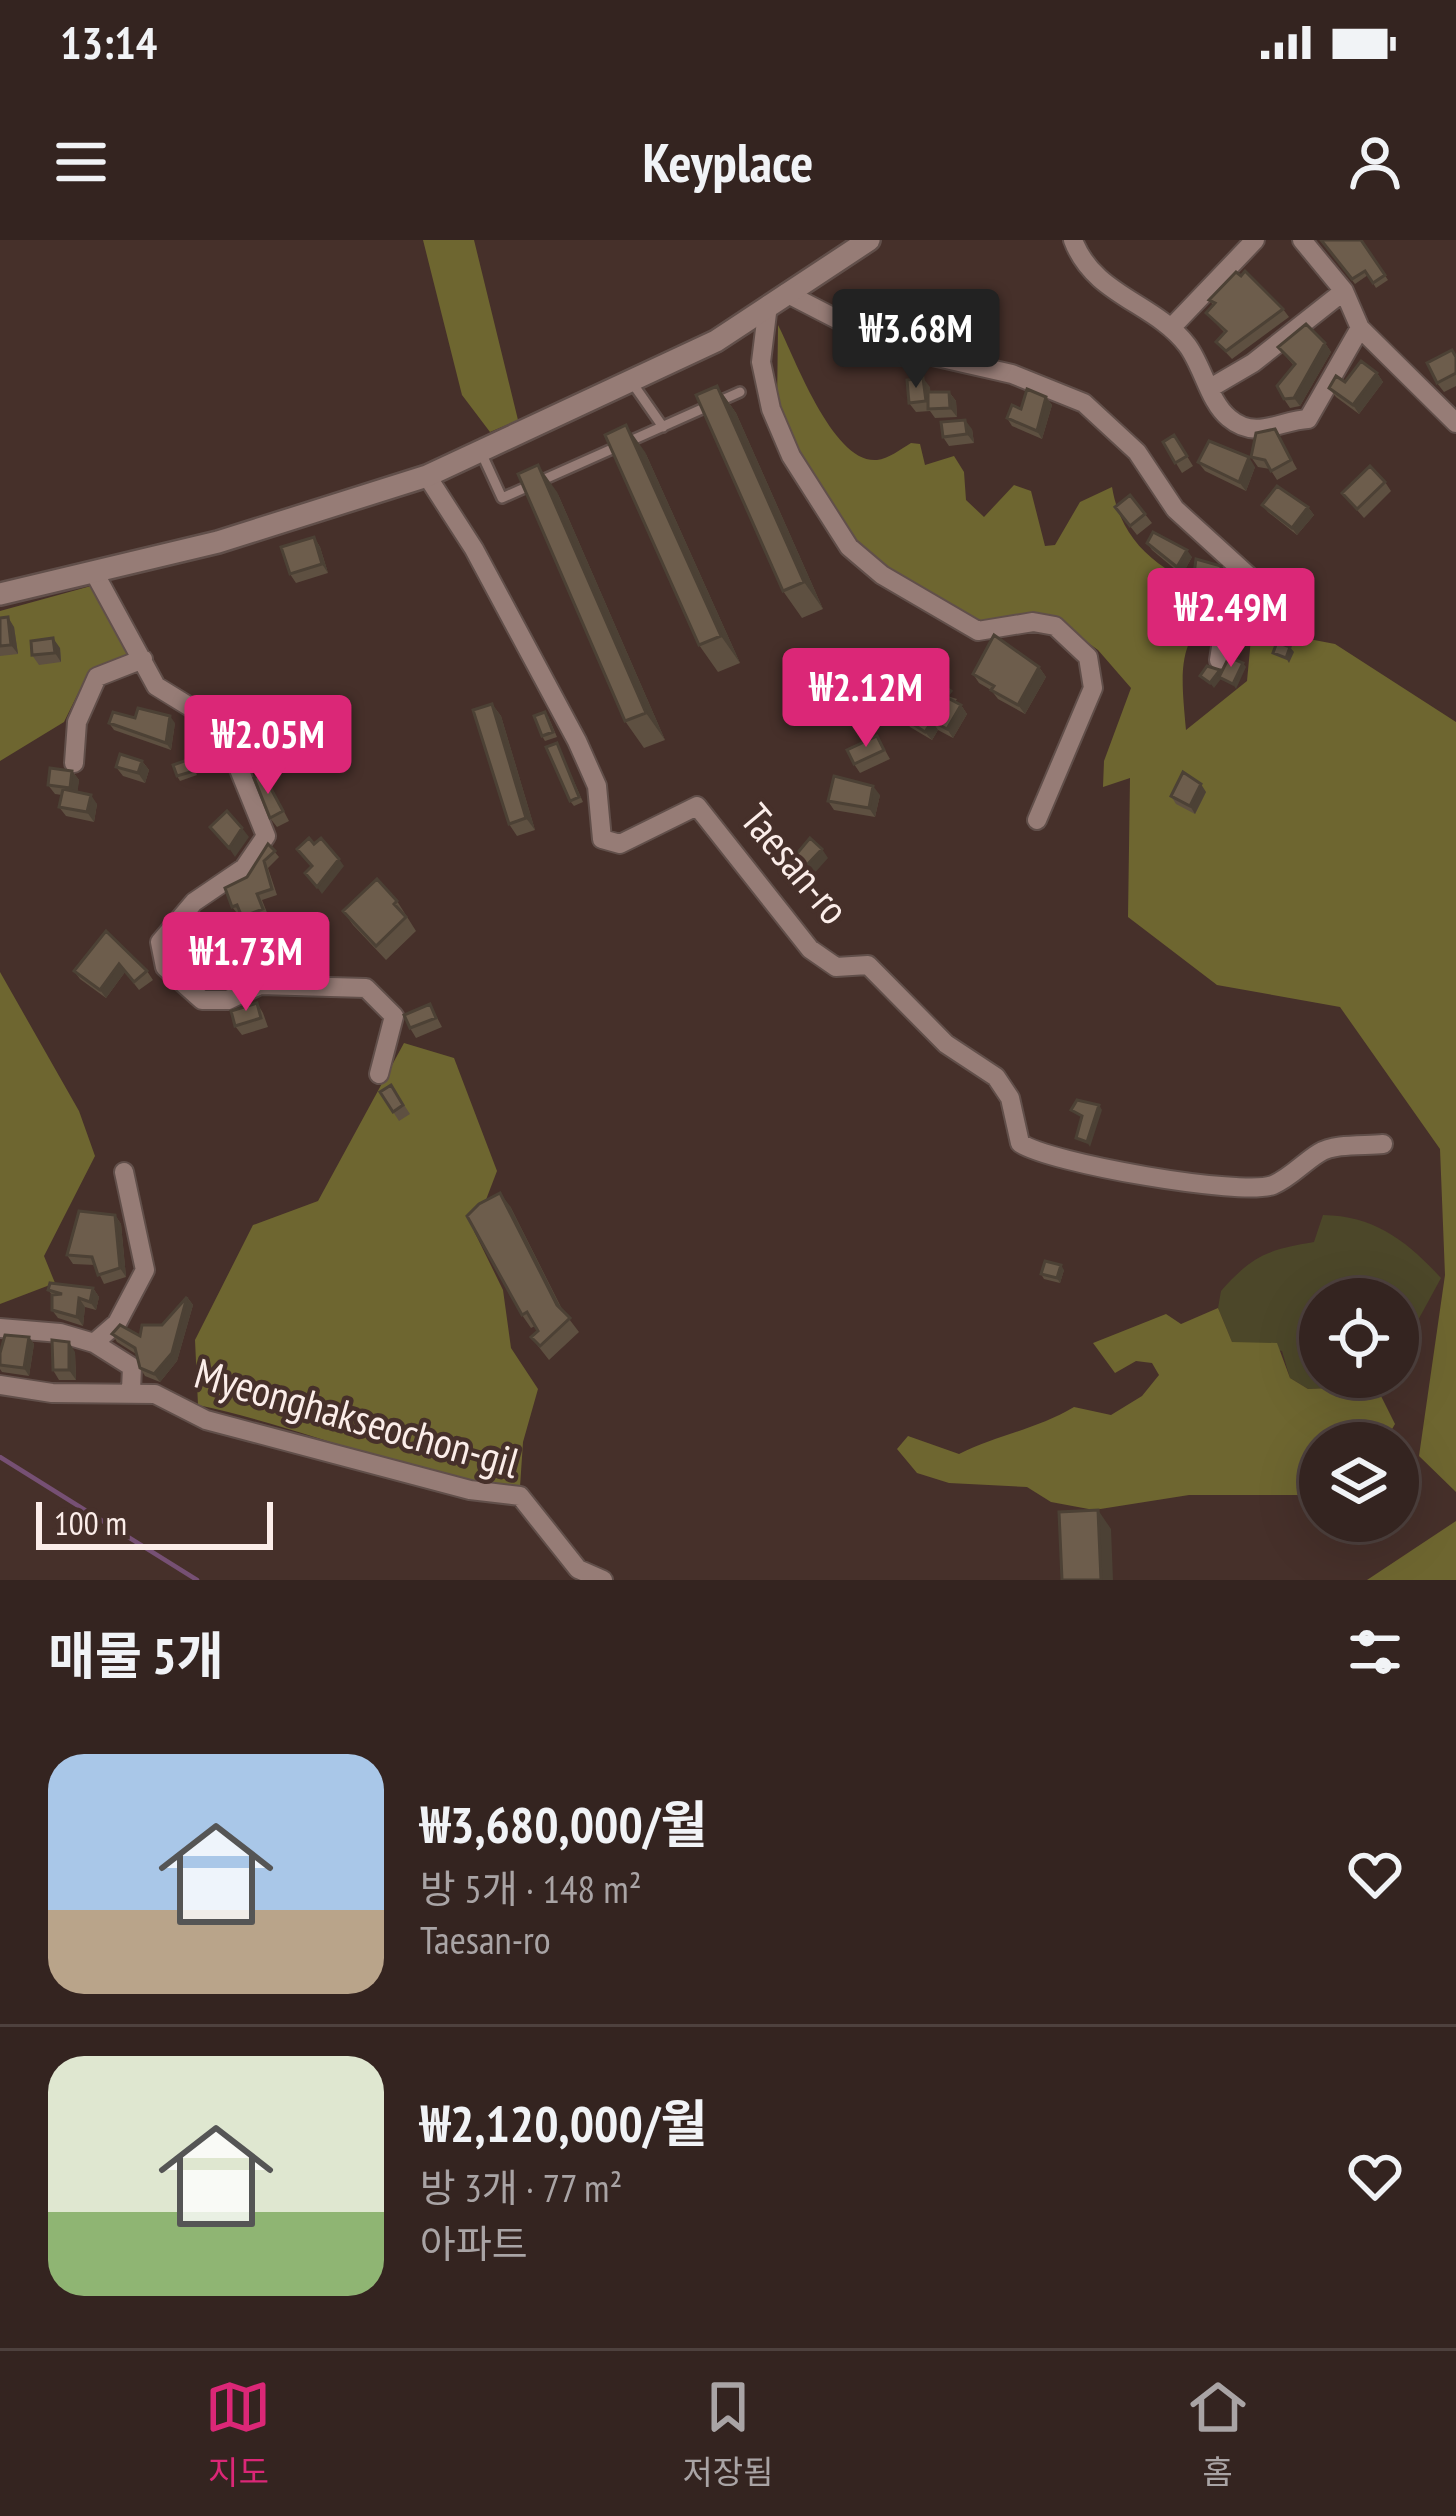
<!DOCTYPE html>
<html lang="ko">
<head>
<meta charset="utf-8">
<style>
	body { margin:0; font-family:"PT Sans Narrow","Noto Sans KR",sans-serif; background:#3f302d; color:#f1f3f6; height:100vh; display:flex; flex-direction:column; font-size:45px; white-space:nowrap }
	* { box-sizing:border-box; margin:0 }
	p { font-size:39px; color:#a9a4a5 }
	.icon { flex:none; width:66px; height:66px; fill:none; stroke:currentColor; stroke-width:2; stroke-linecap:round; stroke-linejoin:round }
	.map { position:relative; height:1340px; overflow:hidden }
	.sheet { display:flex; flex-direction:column; background:#342420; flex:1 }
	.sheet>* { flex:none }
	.fabs { position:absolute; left:1299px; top:1038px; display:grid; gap:24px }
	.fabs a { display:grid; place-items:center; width:120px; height:120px; border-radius:50%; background:#342420; box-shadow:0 12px 48px #0002,0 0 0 3px #4e413e; font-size:60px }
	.scale { position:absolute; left:36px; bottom:30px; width:237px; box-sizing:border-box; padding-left:12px; border:6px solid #fbede9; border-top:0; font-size:33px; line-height:42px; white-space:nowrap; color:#fbede9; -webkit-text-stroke:9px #46302a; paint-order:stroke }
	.price { position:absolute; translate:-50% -102px; padding:0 27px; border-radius:12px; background:#db2777; color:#fff; font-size:39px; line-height:78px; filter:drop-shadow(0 3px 6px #0008) }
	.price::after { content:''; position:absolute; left:50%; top:72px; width:36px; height:27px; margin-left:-18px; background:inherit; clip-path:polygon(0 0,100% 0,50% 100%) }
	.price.selected { background:#222; color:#fff }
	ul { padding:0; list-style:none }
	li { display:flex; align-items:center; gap:36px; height:300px; padding:0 48px }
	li+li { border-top:3px solid #4e413e }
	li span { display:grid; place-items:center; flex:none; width:336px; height:240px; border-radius:36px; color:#555 }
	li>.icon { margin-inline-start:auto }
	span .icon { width:144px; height:144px; fill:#fffc; stroke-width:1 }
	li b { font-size:51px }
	h2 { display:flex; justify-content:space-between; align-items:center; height:144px; padding:0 48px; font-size:51px }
	.status { display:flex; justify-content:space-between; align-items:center; height:84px; padding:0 60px; background:#342420; direction:ltr }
	.status svg { height:33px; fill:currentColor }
	header { display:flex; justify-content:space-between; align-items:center; height:156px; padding:0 48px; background:#342420; font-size:54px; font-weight:700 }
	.tabs { display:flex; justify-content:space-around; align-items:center; height:168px; border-top:3px solid #4e413e; background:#342420; font-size:33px; color:#a9a4a5 }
	.tabs a { display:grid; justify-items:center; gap:6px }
	.tabs .selected { color:#db2777 }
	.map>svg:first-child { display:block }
</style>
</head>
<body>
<div class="status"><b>13:14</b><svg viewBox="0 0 49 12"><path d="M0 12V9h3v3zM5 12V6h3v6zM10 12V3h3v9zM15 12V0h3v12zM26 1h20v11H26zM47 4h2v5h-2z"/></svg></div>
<header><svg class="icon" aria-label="menu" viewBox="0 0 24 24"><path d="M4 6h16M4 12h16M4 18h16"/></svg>Keyplace<svg class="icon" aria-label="person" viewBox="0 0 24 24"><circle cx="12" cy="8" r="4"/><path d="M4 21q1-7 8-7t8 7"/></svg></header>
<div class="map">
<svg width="1456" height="1340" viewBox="0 0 1456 1340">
	<rect width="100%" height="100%" fill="#46302a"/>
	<path fill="#4c4729" d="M1323 975C1375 976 1407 1001 1441 1038L1398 1117V1059H1320V1137H1383L1376 1146 1308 1149 1290 1138 1282 1111 1232 1102 1218 1068 1221 1051C1253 1015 1267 1010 1314 1002Z"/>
	<path fill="#6e6630" d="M423 0H474L518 180 490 192 462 155Z
		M778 85C795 118 833 224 877 220 888 219 901 209 911 203L920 204 925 225 954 216 964 232 966 260 984 277 1014 245 1031 251 1045 306 1055 305 1080 262 1112 247C1122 307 1167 338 1224 353 1177 403 1180 424 1186 490L1247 441 1252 388 1335 404 1456 482V1252L1419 1216 1445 1035 1440 909 1340 767 1217 745 1128 677 1130 538 1103 547 1104 521 1131 448 1098 410 1056 380 976 384 857 308 798 219 777 168Z
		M91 346 137 417 87 435 64 482 0 521V371Z
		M0 732 79 871 95 916 44 1016 55 1043 0 1064Z
		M404 803 454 818 497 931 474 991 503 1050 511 1108 538 1149 523 1202 520 1247C410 1236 306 1188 198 1165L195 1100 253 985 318 961Z
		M1218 1068 1232 1102 1277 1103 1290 1138 1308 1149 1376 1146 1395 1184 1384 1203H1320V1250L1304 1255H1189L1094 1270 1051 1262 1027 1247 949 1243 917 1233 897 1209 908 1196 959 1214C997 1195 1037 1189 1074 1167L1111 1175 1142 1156 1159 1135 1152 1123 1136 1121 1115 1133 1093 1103 1166 1074 1181 1084Z
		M1456 1281V1340H1367Z"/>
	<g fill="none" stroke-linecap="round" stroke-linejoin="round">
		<path stroke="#765074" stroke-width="4.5" d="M0 1217 197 1340"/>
		<g stroke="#614f4a" stroke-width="14">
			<path id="service" d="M633 144 663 187
				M480 210 502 258 740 152"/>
		</g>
		<g stroke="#614f4a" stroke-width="22">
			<path id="minor" d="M1073 0C1094 56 1154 62 1187 105 1203 126 1209 162 1229 178 1256 201 1281 180 1308 179L1360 88
				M1302 0 1344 51 1360 88 1456 183
				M786 53 889 106 1012 134 1084 163 1137 212 1175 269 1253 340 1223 394 1219 420
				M768 65 761 122 771 169 791 216 849 307 882 335 978 391 1033 382 1055 386 1088 417 1093 448 1037 580
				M1171 88 1255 0
				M1212 147 1253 123 1344 51
				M427 236 474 309 577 501 597 546 602 599 620 604 697 566 810 709 836 727 868 725 946 804 996 837 1010 858 1020 903C1049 923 1242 957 1273 945 1290 938 1304 922 1319 913 1335 903 1364 906 1383 904
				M95 334 156 446 208 478 230 507 266 596 244 628 194 662 160 702 165 727 202 760H228L260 745 366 748 394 776 379 834
				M74 523 77 482 97 437 143 419
				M0 1088 60 1093 94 1103 132 1127 131 1150
				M94 1103 117 1083 145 1030 124 932
				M0 1145 52 1153 155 1154 206 1180 470 1250 520 1256 578 1329 603 1340"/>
		</g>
		<g stroke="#614f4a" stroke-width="26">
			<path id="tertiary" d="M0 354 218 302 427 236 716 101 869 0"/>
		</g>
		<use href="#service" stroke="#967c76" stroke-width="9"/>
		<use href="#minor" stroke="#967c76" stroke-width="18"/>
		<use href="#tertiary" stroke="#967c76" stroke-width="21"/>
	</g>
	<path fill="#5e5041" d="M1321 0H1361L1388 40 1376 48 1368 35 1355 44Z
		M1209 60 1283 69 1289 77 1232 119 1216 102 1224 92 1206 73 1213 65Z
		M1325 103 1331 112 1300 166 1290 168 1284 159 1294 126 1278 107Z
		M1456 115V146L1444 152 1437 143Z
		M1377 133 1383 142 1359 174 1336 157 1329 148Z
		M717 146 736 173 823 369 802 378 783 351Z
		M930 147V152H949L956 161 957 177 935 178 930 171 916 172 909 163Z
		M1046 157 1052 165 1042 199 1012 186 1007 178Z
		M972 189 974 203 949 206 943 197Z
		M1275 189 1297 229 1277 240 1270 229 1258 227 1251 217Z
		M1174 195 1193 226 1182 233 1163 202Z
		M645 212 740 423 718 432 699 405Z
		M1198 222 1255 227 1246 251 1205 231Z
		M1385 242 1391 251 1364 278 1342 253Z
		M557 252 665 500 644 508 625 481Z
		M1130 255 1152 283 1137 295 1115 267Z
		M1262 265 1308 267 1314 275 1297 295 1268 272Z
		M314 297 320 307 328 333 296 343 290 334Z
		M1147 303 1192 317 1182 335 1152 310Z
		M1221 326 1228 335 1227 346 1201 343 1194 334Z
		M0 378 14 387 18 414 0 416Z
		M60 408 61 422 39 425 32 415Z
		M1039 427 1046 437 1025 474 998 459 991 450 979 443 973 434Z
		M931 451 957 459 955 462 961 465 967 474 953 498 938 490 932 500 910 487 904 478Z
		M492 464 501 476 535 590 517 596 509 584Z
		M548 476 557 497 545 501 542 496Z
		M135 478 175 483 171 510 114 490 109 483Z
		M877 496 890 519 860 533 854 524Z
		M557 503 583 562 574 566 570 561Z
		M190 519 197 535 180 541 177 536Z
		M142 521 149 530 145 543 123 536 116 527Z
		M72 531 79 540 77 552 97 564 94 582 66 576 59 567 62 555 55 554 48 545Z
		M269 543 289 581 277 587 270 578Z
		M1206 552 1195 574 1176 564 1171 556Z
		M880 555 875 577 834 570 828 561Z
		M268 604 279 617 268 628 277 655 262 660 268 675 246 683 240 672 237 673 232 667 247 637Z
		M397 661 416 691 386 720 353 685 343 671Z
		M205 714 204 732 191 731 188 726Z
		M74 731H147L153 740 139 750 125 732 106 758 80 739Z
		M257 763 263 773 268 787 242 795 235 786Z
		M430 764 442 787 416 798 410 788Z
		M391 845 410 874 399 881 380 852Z
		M510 966 563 1071 579 1092 549 1120 531 1097 538 1091 535 1086 531 1088 522 1075Z
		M115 975 121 984 126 1037 104 1044 95 1025 73 1024 67 1015Z
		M1064 1030 1060 1043 1044 1039 1041 1034Z
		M93 1048 99 1057 96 1070 85 1067 83 1086 58 1078 52 1070V1055L48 1050Z
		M187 1057 193 1065 177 1121 160 1142 145 1136 140 1128 136 1114 117 1102 112 1094 140 1096 162 1085Z
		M29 1097 34 1104 29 1136 2 1132 0 1129V1113Z
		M75 1112 76 1140H59L53 1130Z"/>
	<path fill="#4c4135" d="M1325 103 1331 112 1300 166 1294 158Z
		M1377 133 1383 142 1359 174 1353 165Z
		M923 138 930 147 932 170 926 161Z
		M717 146 736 173 823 369 804 342Z
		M949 152 956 161 957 177 950 168Z
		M1046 157 1052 165 1042 199 1037 191Z
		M965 180 972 189 974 203 967 194Z
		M626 185 645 212 740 423 721 396Z
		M1249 217 1255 227 1246 251 1239 242Z
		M538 225 557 252 665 500 646 473Z
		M1308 267 1314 275 1297 295 1292 288Z
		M314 297 320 307 328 333 322 324Z
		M1187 310 1192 317 1182 335 1177 327Z
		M1221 326 1228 335 1227 346 1220 336Z
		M8 377 14 387 18 414 11 405Z
		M53 398 60 408 61 422 55 413Z
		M1290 407 1294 412 1289 423 1286 418Z
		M1243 423 1246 427 1236 449 1233 444Z
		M1039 427 1046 437 1025 474 1018 465Z
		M1220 430 1224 435 1214 448 1210 443Z
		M492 464 501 476 535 590 526 578Z
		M961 465 967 474 953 498 947 489Z
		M170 476 175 483 171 510 166 503Z
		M932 481 938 490 932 500 925 492Z
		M142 521 149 530 145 543 138 533Z
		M72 531 79 540 77 557 70 548Z
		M1201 544 1206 552 1195 574 1190 566Z
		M873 546 880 555 875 577 869 568Z
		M91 555 97 564 94 582 87 572Z
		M242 588 249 597 235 617 229 608Z
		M822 609 828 618 812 636 805 627Z
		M339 619 344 626 322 654 317 647Z
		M202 710 205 714 204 732 201 727Z
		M119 724 125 732 106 758 100 750Z
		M1099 865 1102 870 1090 907 1087 902Z
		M500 953 510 966 566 1078 557 1065Z
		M115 975 121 984 126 1037 120 1028Z
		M1061 1025 1064 1030 1060 1043 1057 1038Z
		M93 1048 99 1057 96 1070 90 1062Z
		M187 1057 193 1065 177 1121 160 1142 154 1134Z
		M79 1058 85 1067 83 1086 77 1077Z
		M29 1097 34 1104 29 1136 24 1128Z
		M69 1102 75 1112 76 1140 69 1130Z
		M1098 1270 1111 1289 1113 1340H1101Z"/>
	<path fill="#6d5d4c" stroke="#4c4135" stroke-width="3" d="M1321 0H1361L1385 35 1373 43 1365 31 1352 39Z
		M1245 31 1283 69 1226 111 1216 102 1226 91 1206 73 1215 63 1209 60 1236 32 1241 36Z
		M1306 84 1325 103 1294 158 1284 159 1277 146 1295 124 1278 107Z
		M1452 110 1456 117V133L1437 143 1427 123Z
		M1361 121 1377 133 1353 165 1329 148 1336 136 1345 142Z
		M923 138 926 161 909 163 907 140Z
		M717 146 804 342 783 351 696 155Z
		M1027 149 1046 157 1037 191 1007 178 1012 165 1021 169Z
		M928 152H949L950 168 928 169Z
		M965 180 967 194 943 197 941 182Z
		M626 185 721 396 699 405 605 195Z
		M1275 189 1291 220 1271 231 1265 220 1251 217 1256 193Z
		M1174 195 1187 216 1175 223 1163 202Z
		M1209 201 1249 217 1239 242 1198 222Z
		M538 225 646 473 625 481 518 234Z
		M1370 226 1385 242 1357 269 1342 253Z
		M1277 246 1308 267 1292 288 1262 265Z
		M1130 255 1145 274 1130 286 1115 267Z
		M1153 292 1187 310 1177 327 1147 303Z
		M314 297 322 324 290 334 281 307Z
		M1196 319 1221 326 1220 336 1194 334Z
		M8 377 11 405 0 406V378Z
		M994 395 1039 427 1018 465 991 450 994 446 973 434Z
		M53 398 55 413 32 415 31 401Z
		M1277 402 1290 407 1286 418 1273 413Z
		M1229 417 1243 423 1233 444 1219 437Z
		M1207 426 1220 430 1210 443 1200 436Z
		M937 441 951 451 946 457 961 465 947 489 932 481 925 492 904 478 924 447 931 451Z
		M492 464 526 578 509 584 473 470Z
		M138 468 170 476 166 503 109 483 113 472 135 478Z
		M545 472 553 492 542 496 534 476Z
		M877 496 884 510 854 524 847 510Z
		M557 503 579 557 570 561 546 507Z
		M120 514 142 521 138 533 116 527Z
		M190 519 194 531 177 536 173 525Z
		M50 528 72 531 70 548 48 545Z
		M1183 532 1201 544 1190 566 1171 556Z
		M263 534 283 571 270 578 254 538Z
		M834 536 873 546 869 568 828 561Z
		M63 549 91 555 87 572 59 567Z
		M227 571 242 588 229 608 210 587Z
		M309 598 314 604 321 598 339 619 317 647 305 633 312 626 297 609Z
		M810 598 822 609 805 627 794 617Z
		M268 604 275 611 264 621 272 649 257 654 263 669 242 677 237 665 232 667 225 648 247 637Z
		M377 639 397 661 394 664 406 677 376 706 343 671Z
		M106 691 147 731 134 742 119 724 100 750 74 731Z
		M189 709 202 710 201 727 188 726Z
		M257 763 261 778 235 786 231 771Z
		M430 764 436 778 410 788 404 775Z
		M391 845 403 865 393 872 380 852Z
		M1077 860 1099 865 1087 902 1076 898 1082 876 1071 870Z
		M500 953 557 1065 570 1078 540 1106 531 1097 538 1091 527 1072 522 1075 467 976 479 964Z
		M79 971 115 975 120 1028 98 1035 92 1017 67 1015Z
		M1045 1021 1061 1025 1057 1038 1041 1034Z
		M50 1043 93 1048 90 1062 79 1058 77 1077 52 1070V1055L62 1054 48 1050Z
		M187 1057 172 1113 154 1134 140 1128 135 1108 112 1094 120 1085 140 1096 142 1085H162Z
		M5 1095 29 1097 24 1128 0 1125V1113Z
		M52 1100 69 1102V1130H53Z
		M1098 1270 1101 1340H1062L1059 1272Z"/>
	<g text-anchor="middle" stroke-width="9" stroke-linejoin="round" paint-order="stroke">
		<g font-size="42" fill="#fbede9" stroke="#46302a">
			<text transform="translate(795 624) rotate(50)" y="15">Taesan-ro</text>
			<text transform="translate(357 1178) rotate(16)" y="15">Myeonghakseochon-gil</text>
		</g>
	</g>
</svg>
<div class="fabs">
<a><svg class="icon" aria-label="locate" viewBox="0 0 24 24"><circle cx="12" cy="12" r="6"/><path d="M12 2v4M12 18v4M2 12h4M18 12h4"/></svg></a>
<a><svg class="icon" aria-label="layers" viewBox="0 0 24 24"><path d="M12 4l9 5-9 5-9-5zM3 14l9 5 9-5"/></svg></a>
</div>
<div class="scale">100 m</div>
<b class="price selected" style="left:916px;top:151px">₩3.68M</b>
<b class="price" style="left:1231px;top:430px">₩2.49M</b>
<b class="price" style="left:866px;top:510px">₩2.12M</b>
<b class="price" style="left:268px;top:557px">₩2.05M</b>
<b class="price" style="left:246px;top:774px">₩1.73M</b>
</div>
<section class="sheet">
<h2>매물 5개<svg class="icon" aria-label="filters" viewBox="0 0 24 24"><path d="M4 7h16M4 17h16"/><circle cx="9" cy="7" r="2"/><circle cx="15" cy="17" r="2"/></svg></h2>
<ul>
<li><span style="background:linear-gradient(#a9c7e8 65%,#b9a48a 0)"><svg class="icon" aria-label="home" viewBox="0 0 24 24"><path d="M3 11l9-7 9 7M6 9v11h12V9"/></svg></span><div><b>₩3,680,000/월</b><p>방 5개 · 148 m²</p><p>Taesan-ro</p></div><svg class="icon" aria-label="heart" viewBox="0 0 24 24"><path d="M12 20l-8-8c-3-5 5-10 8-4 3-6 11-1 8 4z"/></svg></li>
<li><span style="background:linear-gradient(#dfe7d0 65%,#8fb573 0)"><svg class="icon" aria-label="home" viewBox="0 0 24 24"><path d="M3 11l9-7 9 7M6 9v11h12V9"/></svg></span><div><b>₩2,120,000/월</b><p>방 3개 · 77 m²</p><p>아파트</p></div><svg class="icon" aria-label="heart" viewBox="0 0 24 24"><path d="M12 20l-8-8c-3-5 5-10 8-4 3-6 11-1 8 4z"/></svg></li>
</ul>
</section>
<nav class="tabs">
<a class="selected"><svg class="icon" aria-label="map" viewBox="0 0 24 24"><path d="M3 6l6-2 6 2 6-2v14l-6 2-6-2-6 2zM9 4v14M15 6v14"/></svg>지도</a>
<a><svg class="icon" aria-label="saved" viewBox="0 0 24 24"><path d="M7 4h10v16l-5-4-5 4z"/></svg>저장됨</a>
<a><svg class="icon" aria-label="home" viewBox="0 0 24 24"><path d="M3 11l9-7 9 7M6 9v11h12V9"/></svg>홈</a>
</nav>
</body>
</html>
